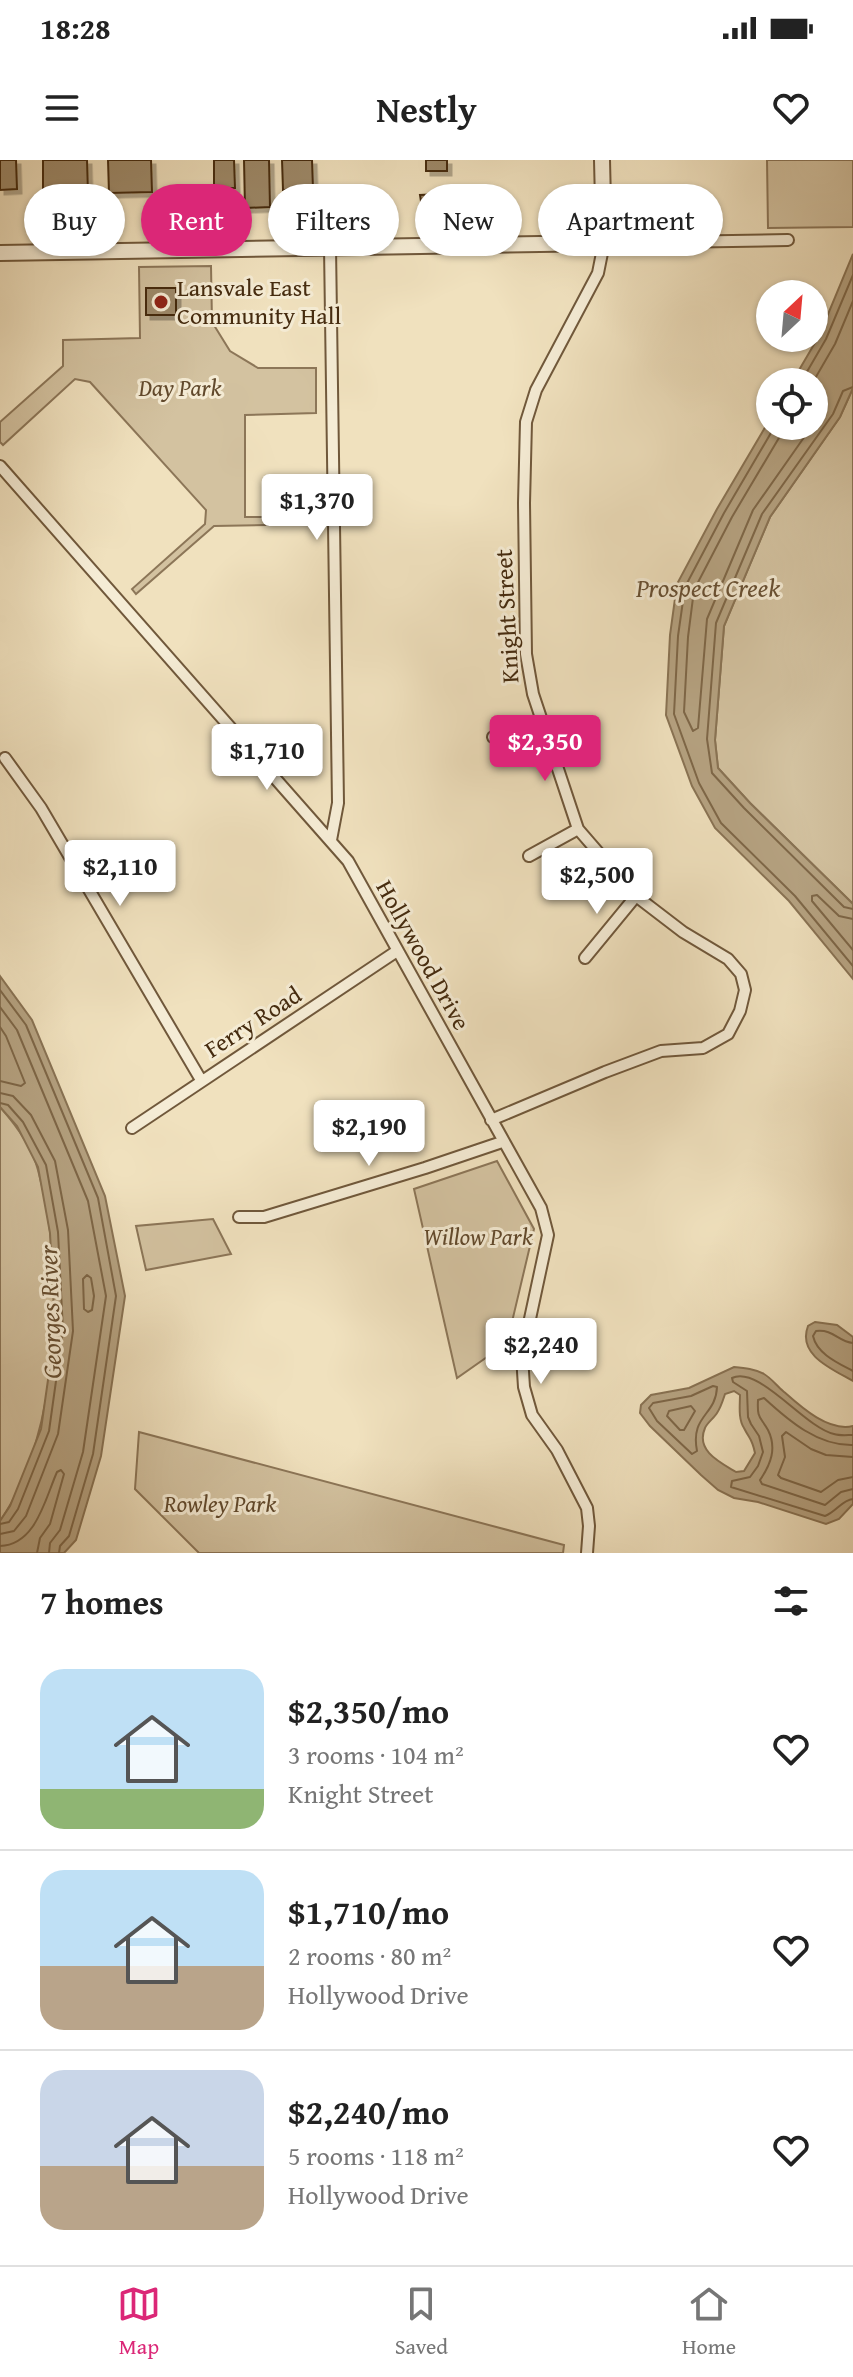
<!DOCTYPE html>
<html lang="en">
<head>
<meta charset="utf-8">
<style>
	body { margin:0; font-family:"Gentium Book Plus",serif; background:#f6f6f6; color:#222; height:100vh; display:flex; flex-direction:column; font-size:30px; white-space:nowrap }
	* { box-sizing:border-box; margin:0 }
	p { font-size:26px; color:#767676 }
	.icon { flex:none; width:44px; height:44px; fill:none; stroke:currentColor; stroke-width:2; stroke-linecap:round; stroke-linejoin:round }
	.map { position:relative; height:1393px; overflow:hidden }
	.side { display:flex; flex-direction:column; background:#fff; flex:1 }
	.side>* { flex:none }
	.hud { position:absolute; left:24px; top:24px; width:806px; height:72px; display:flex; gap:16px }
	.needle { width:52px; rotate:26deg }
	.buttons { position:absolute; left:756px; top:120px; display:grid; gap:16px }
	.buttons a { display:grid; place-items:center; width:72px; height:72px; border-radius:50%; background:#fff; box-shadow:0 2px 6px #0004; font-size:40px }
	.price { position:absolute; translate:-50% -68px; padding:0 18px; border-radius:8px; background:#fff; color:#222; font-size:26px; line-height:52px; filter:drop-shadow(0 2px 4px #0008) }
	.price::after { content:''; position:absolute; left:50%; top:48px; width:24px; height:18px; margin-left:-12px; background:inherit; clip-path:polygon(0 0,100% 0,50% 100%) }
	.price.selected { background:#db2777; color:#fff }
	ul { padding:0; list-style:none }
	li { display:flex; align-items:center; gap:24px; height:200px; padding:0 40px }
	li+li { border-top:2px solid #e0e0e0 }
	li span { display:grid; place-items:center; flex:none; width:224px; height:160px; border-radius:24px; color:#555 }
	li>.icon { margin-inline-start:auto }
	span .icon { width:96px; height:96px; fill:#fffc; stroke-width:1 }
	li b { font-size:34px }
	h2 { display:flex; justify-content:space-between; align-items:center; height:96px; padding:0 40px; font-size:34px }
	.tag { padding:0 28px; border-radius:36px; background:#fff; box-shadow:0 2px 6px #0004; font-size:28px; line-height:72px }
	.tag.selected { background:#db2777; color:#fff }
	.status { display:flex; justify-content:space-between; align-items:center; height:56px; padding:0 40px; background:#fff; direction:ltr }
	.status svg { height:22px; fill:currentColor }
	header { display:flex; justify-content:space-between; align-items:center; height:104px; padding:0 40px; background:#fff; font-size:36px; font-weight:700 }
	.tab-bar { display:flex; justify-content:space-around; align-items:center; height:112px; border-top:2px solid #e0e0e0; background:#fff; font-size:22px; color:#767676 }
	.tab-bar a { display:grid; justify-items:center; gap:4px }
	.tab-bar .selected { color:#db2777 }
	.map>svg:first-child { display:block }
</style>
</head>
<body>
<div class="status"><b>18:28</b><svg viewBox="0 0 49 12"><path d="M0 12V9h3v3zM5 12V6h3v6zM10 12V3h3v9zM15 12V0h3v12zM26 1h20v11H26zM47 4h2v5h-2z"/></svg></div>
<header><svg class="icon" aria-label="menu" viewBox="0 0 24 24"><path d="M4 6h16M4 12h16M4 18h16"/></svg>Nestly<svg class="icon" aria-label="heart" viewBox="0 0 24 24"><path d="M12 20l-8-8c-3-5 5-10 8-4 3-6 11-1 8 4z"/></svg></header>
<div class="map">
<svg width="853" height="1393" viewBox="0 0 853 1393">
	<defs>
		<filter id="shadow"><feDropShadow dx="4.5" dy="4.5" stdDeviation="0" flood-color="#0004"/></filter>
	</defs>
	<rect width="100%" height="100%" fill="#f0e1be"/>
	<filter id="stains"><feTurbulence type="fractalNoise" baseFrequency=".0025" numOctaves="4"/><feColorMatrix values="0 0 0 0 .2 0 0 0 0 .09 0 0 0 0 .02 0 0 0 .5 -.17"/></filter>
	<radialGradient id="worn" r=".72"><stop offset=".6" stop-color="#630" stop-opacity="0"/><stop offset="1" stop-color="#630" stop-opacity=".3"/></radialGradient>
	<path fill="#d3c2a0" stroke="#8c7658" stroke-width="2" d="M767 0H853V67L768 68Z
		M211 106 212 162 230 191 258 208H316V253L245 255V357H317V364L214 366 136 434 132 429 205 364 206 350 90 222 75 219 3 285 0 282V262L63 206V180L140 178 139 107Z
		M853 228V744L750 643 718 608 715 580 724 466 770 357 840 257Z
		M0 947C16 965 32 987 38 1010 66 1111 61 1273 0 1361Z
		M497 1001 534 1069 507 1183 457 1218 414 1029Z
		M213 1059 231 1094 146 1110 136 1066Z
		M139 1272 564 1385 563 1393H199L135 1329Z"/>
	<path fill="#b6a382" stroke="#897354" stroke-width="2" fill-rule="evenodd" d="M853 94V228L840 257 770 357 724 466 715 580 718 608 750 643 853 744V819L789 741 715 668 692 626 666 555 670 475 677 424 717 349 770 259V266H814V222H792L819 176Z
		M0 816 32 860 105 1036 125 1136 101 1296 76 1380 64 1393H0V1361L10 1346 41 1269 55 1171 50 1073 38 1007 17 966 0 947Z
		M815 1162 837 1165 853 1177V1221C832 1209 797 1195 808 1166Z
		M734 1207C745 1208 755 1209 764 1214 771 1218 777 1226 783 1231 801 1247 828 1272 853 1266V1344L839 1359 826 1364 758 1342 734 1338 718 1330 701 1315 650 1266 640 1253 641 1245 651 1235 689 1228ZM734 1231 740 1235C740 1245 738 1259 744 1268 750 1280 752 1278 755 1293L744 1311 736 1312C721 1303 695 1291 705 1268 707 1263 714 1258 717 1253 721 1247 723 1240 725 1234Z"/>
	<g fill="none" stroke-linecap="round" stroke-linejoin="round">
		<path stroke="#7e6748" stroke-width="2" d="M801 222 826 179 853 115
			M813 222 835 184 853 141
			M853 227 843 231 833 254 762 354 716 463 707 579 712 613 744 648 844 747 853 749
			M775 266 724 353 685 427 678 476 674 554 699 623 721 663 795 736 853 806
			M786 266 732 357 694 430 688 477 684 552 693 571 698 568 707 459 753 350 812 266
			M853 759 839 756 817 735 812 736V741L853 790
			M0 830 26 865 98 1038 116 1136 93 1294 69 1376 60 1386 59 1393
			M0 847 17 870 88 1041 106 1136 83 1292 60 1370 50 1383 49 1393
			M0 867 6 876 25 923 21 926 0 921
			M0 933 13 936 31 955 55 1001 68 1070 73 1171 58 1274 26 1356 14 1371 0 1374
			M0 943 8 945 23 962 46 1005 58 1072 63 1171 49 1271 18 1349 9 1362 0 1364
			M87 1115 91 1118 94 1136 92 1150 88 1152 84 1149 83 1119Z
			M853 1183C838 1182 834 1169 816 1171L813 1176C817 1194 838 1203 853 1211
			M713 1226 717 1227C716 1256 690 1255 697 1291L692 1294 657 1261 649 1248 653 1243 691 1236Z
			M691 1246 695 1251 684 1270H680L667 1256 669 1251Z
			M853 1275C847 1275 840 1276 834 1274 804 1267 759 1205 732 1218L733 1222 747 1231 748 1257 751 1264 759 1276 763 1292 758 1306 750 1317 732 1321 731 1327 825 1356C836 1352 842 1340 853 1339
			M853 1285C818 1286 789 1261 764 1238L758 1240C757 1259 760 1256 768 1270 777 1288 771 1304 760 1320L762 1324 825 1345 841 1332 853 1329
			M853 1297 826 1295 811 1289 786 1272 782 1276 785 1297 778 1315 781 1318 821 1332 838 1320 853 1317
			M0 1386C36 1385 45 1339 57 1312L61 1310 64 1314 50 1364 40 1378 37 1393"/>
	</g>
	<path fill="#9e8a6a" stroke="#452b0f" stroke-width="2" filter="url(#shadow)" d="M0 0H16L17 29 0 30Z
		M43 0H87L88 33 43 34Z
		M108 0H151L152 32 109 33Z
		M214 0H234L235 28H214Z
		M244 0H269L270 47 245 48Z
		M282 0H312L313 29 283 30Z
		M426 0H447V11H426Z
		M440 34V51H432V48H422L420 35Z
		M146 128H176V155H146Z"/>
	<g fill="none" stroke-linecap="round" stroke-linejoin="round">
		<g stroke="#70583b" stroke-width="14">
			<path id="minor" d="M330 87 338 643 331 680
				M0 306 348 701 541 1048 548 1075 522 1196 524 1227 532 1255 557 1290 587 1348 589 1366 587 1393
				M493 577 545 569
				M5 598 41 648 201 920
				M529 696 578 669
				M585 798 636 736
				M491 960 605 912 661 891 703 888 728 874 740 851 745 830 741 814 728 799 683 772 636 736 578 669 533 534 526 494 524 343 526 262 536 230 598 113 604 83 788 80
				M132 968 397 791
				M239 1057H264L425 1008 502 982"/>
		</g>
		<g stroke="#70583b" stroke-width="18">
			<path id="tertiary" d="M0 93 604 83 602 0"/>
		</g>
		<use href="#minor" stroke="#f5ecd5" stroke-width="10"/>
		<use href="#tertiary" stroke="#f5ecd5" stroke-width="14"/>
	</g>
	<circle fill="#8f2418" stroke="#f5ecd5" stroke-width="3" cx="161" cy="142" r="8"/>
	<g text-anchor="middle" stroke-width="6" stroke-linejoin="round" paint-order="stroke">
		<g font-size="24" fill="#452b0f" stroke="#f5ecd5" text-anchor="start">
			<text x="177" y="136">Lansvale East<tspan x="177" dy="28">Community Hall</tspan></text>
		</g>
		<g font-size="24" font-style="italic" fill="#61492c" stroke="#f5ecd5">
			<text x="180" y="236">Day Park</text>
			<text x="478" y="1085">Willow Park</text>
			<text x="220" y="1352">Rowley Park</text>
		</g>
		<g font-size="24" fill="#452b0f" stroke="#f5ecd5">
			<text transform="translate(507 456) rotate(-93)" y="8">Knight Street</text>
			<text transform="translate(423 795) rotate(61)" y="8">Hollywood Drive</text>
			<text transform="translate(253 862) rotate(-33)" y="8">Ferry Road</text>
		</g>
		<g font-size="26" font-style="italic" fill="#674f32" stroke="#f5ecd5">
			<text x="708" y="437">Prospect Creek</text>
			<text transform="translate(50 1152) rotate(-92)" y="9">Georges River</text>
		</g>
	</g>
	<rect width="100%" height="100%" filter="url(#stains)"/>
	<rect width="100%" height="100%" fill="url(#worn)"/>
</svg>
<div class="buttons">
<a><svg class="needle" viewBox="-14 -14 28 28"><path d="M0-13l5 13h-10z" fill="#e53935"/><path d="M0 13l5-13h-10z" fill="#767676"/></svg></a>
<a><svg class="icon" aria-label="locate" viewBox="0 0 24 24"><circle cx="12" cy="12" r="6"/><path d="M12 2v4M12 18v4M2 12h4M18 12h4"/></svg></a>
</div>
<b class="price" style="left:317px;top:382px">$1,370</b>
<b class="price selected" style="left:545px;top:623px">$2,350</b>
<b class="price" style="left:267px;top:632px">$1,710</b>
<b class="price" style="left:120px;top:748px">$2,110</b>
<b class="price" style="left:597px;top:756px">$2,500</b>
<b class="price" style="left:369px;top:1008px">$2,190</b>
<b class="price" style="left:541px;top:1226px">$2,240</b>
<div class="hud">
<a class="tag">Buy</a>
<a class="tag selected">Rent</a>
<a class="tag">Filters</a>
<a class="tag">New</a>
<a class="tag">Apartment</a>
</div>
</div>
<section class="side">
<h2>7 homes<svg class="icon" aria-label="filters" viewBox="0 0 24 24"><path d="M4 7h16M4 17h16"/><circle cx="9" cy="7" r="2"/><circle cx="15" cy="17" r="2"/></svg></h2>
<ul>
<li><span style="background:linear-gradient(#bfe0f5 75%,#8fb573 0)"><svg class="icon" aria-label="home" viewBox="0 0 24 24"><path d="M3 11l9-7 9 7M6 9v11h12V9"/></svg></span><div><b>$2,350/mo</b><p>3 rooms · 104 m²</p><p>Knight Street</p></div><svg class="icon" aria-label="heart" viewBox="0 0 24 24"><path d="M12 20l-8-8c-3-5 5-10 8-4 3-6 11-1 8 4z"/></svg></li>
<li><span style="background:linear-gradient(#bfe0f5 60%,#b9a48a 0)"><svg class="icon" aria-label="home" viewBox="0 0 24 24"><path d="M3 11l9-7 9 7M6 9v11h12V9"/></svg></span><div><b>$1,710/mo</b><p>2 rooms · 80 m²</p><p>Hollywood Drive</p></div><svg class="icon" aria-label="heart" viewBox="0 0 24 24"><path d="M12 20l-8-8c-3-5 5-10 8-4 3-6 11-1 8 4z"/></svg></li>
<li><span style="background:linear-gradient(#c9d6e8 60%,#b9a48a 0)"><svg class="icon" aria-label="home" viewBox="0 0 24 24"><path d="M3 11l9-7 9 7M6 9v11h12V9"/></svg></span><div><b>$2,240/mo</b><p>5 rooms · 118 m²</p><p>Hollywood Drive</p></div><svg class="icon" aria-label="heart" viewBox="0 0 24 24"><path d="M12 20l-8-8c-3-5 5-10 8-4 3-6 11-1 8 4z"/></svg></li>
</ul>
</section>
<nav class="tab-bar">
<a class="selected"><svg class="icon" aria-label="map" viewBox="0 0 24 24"><path d="M3 6l6-2 6 2 6-2v14l-6 2-6-2-6 2zM9 4v14M15 6v14"/></svg>Map</a>
<a><svg class="icon" aria-label="saved" viewBox="0 0 24 24"><path d="M7 4h10v16l-5-4-5 4z"/></svg>Saved</a>
<a><svg class="icon" aria-label="home" viewBox="0 0 24 24"><path d="M3 11l9-7 9 7M6 9v11h12V9"/></svg>Home</a>
</nav>
</body>
</html>
